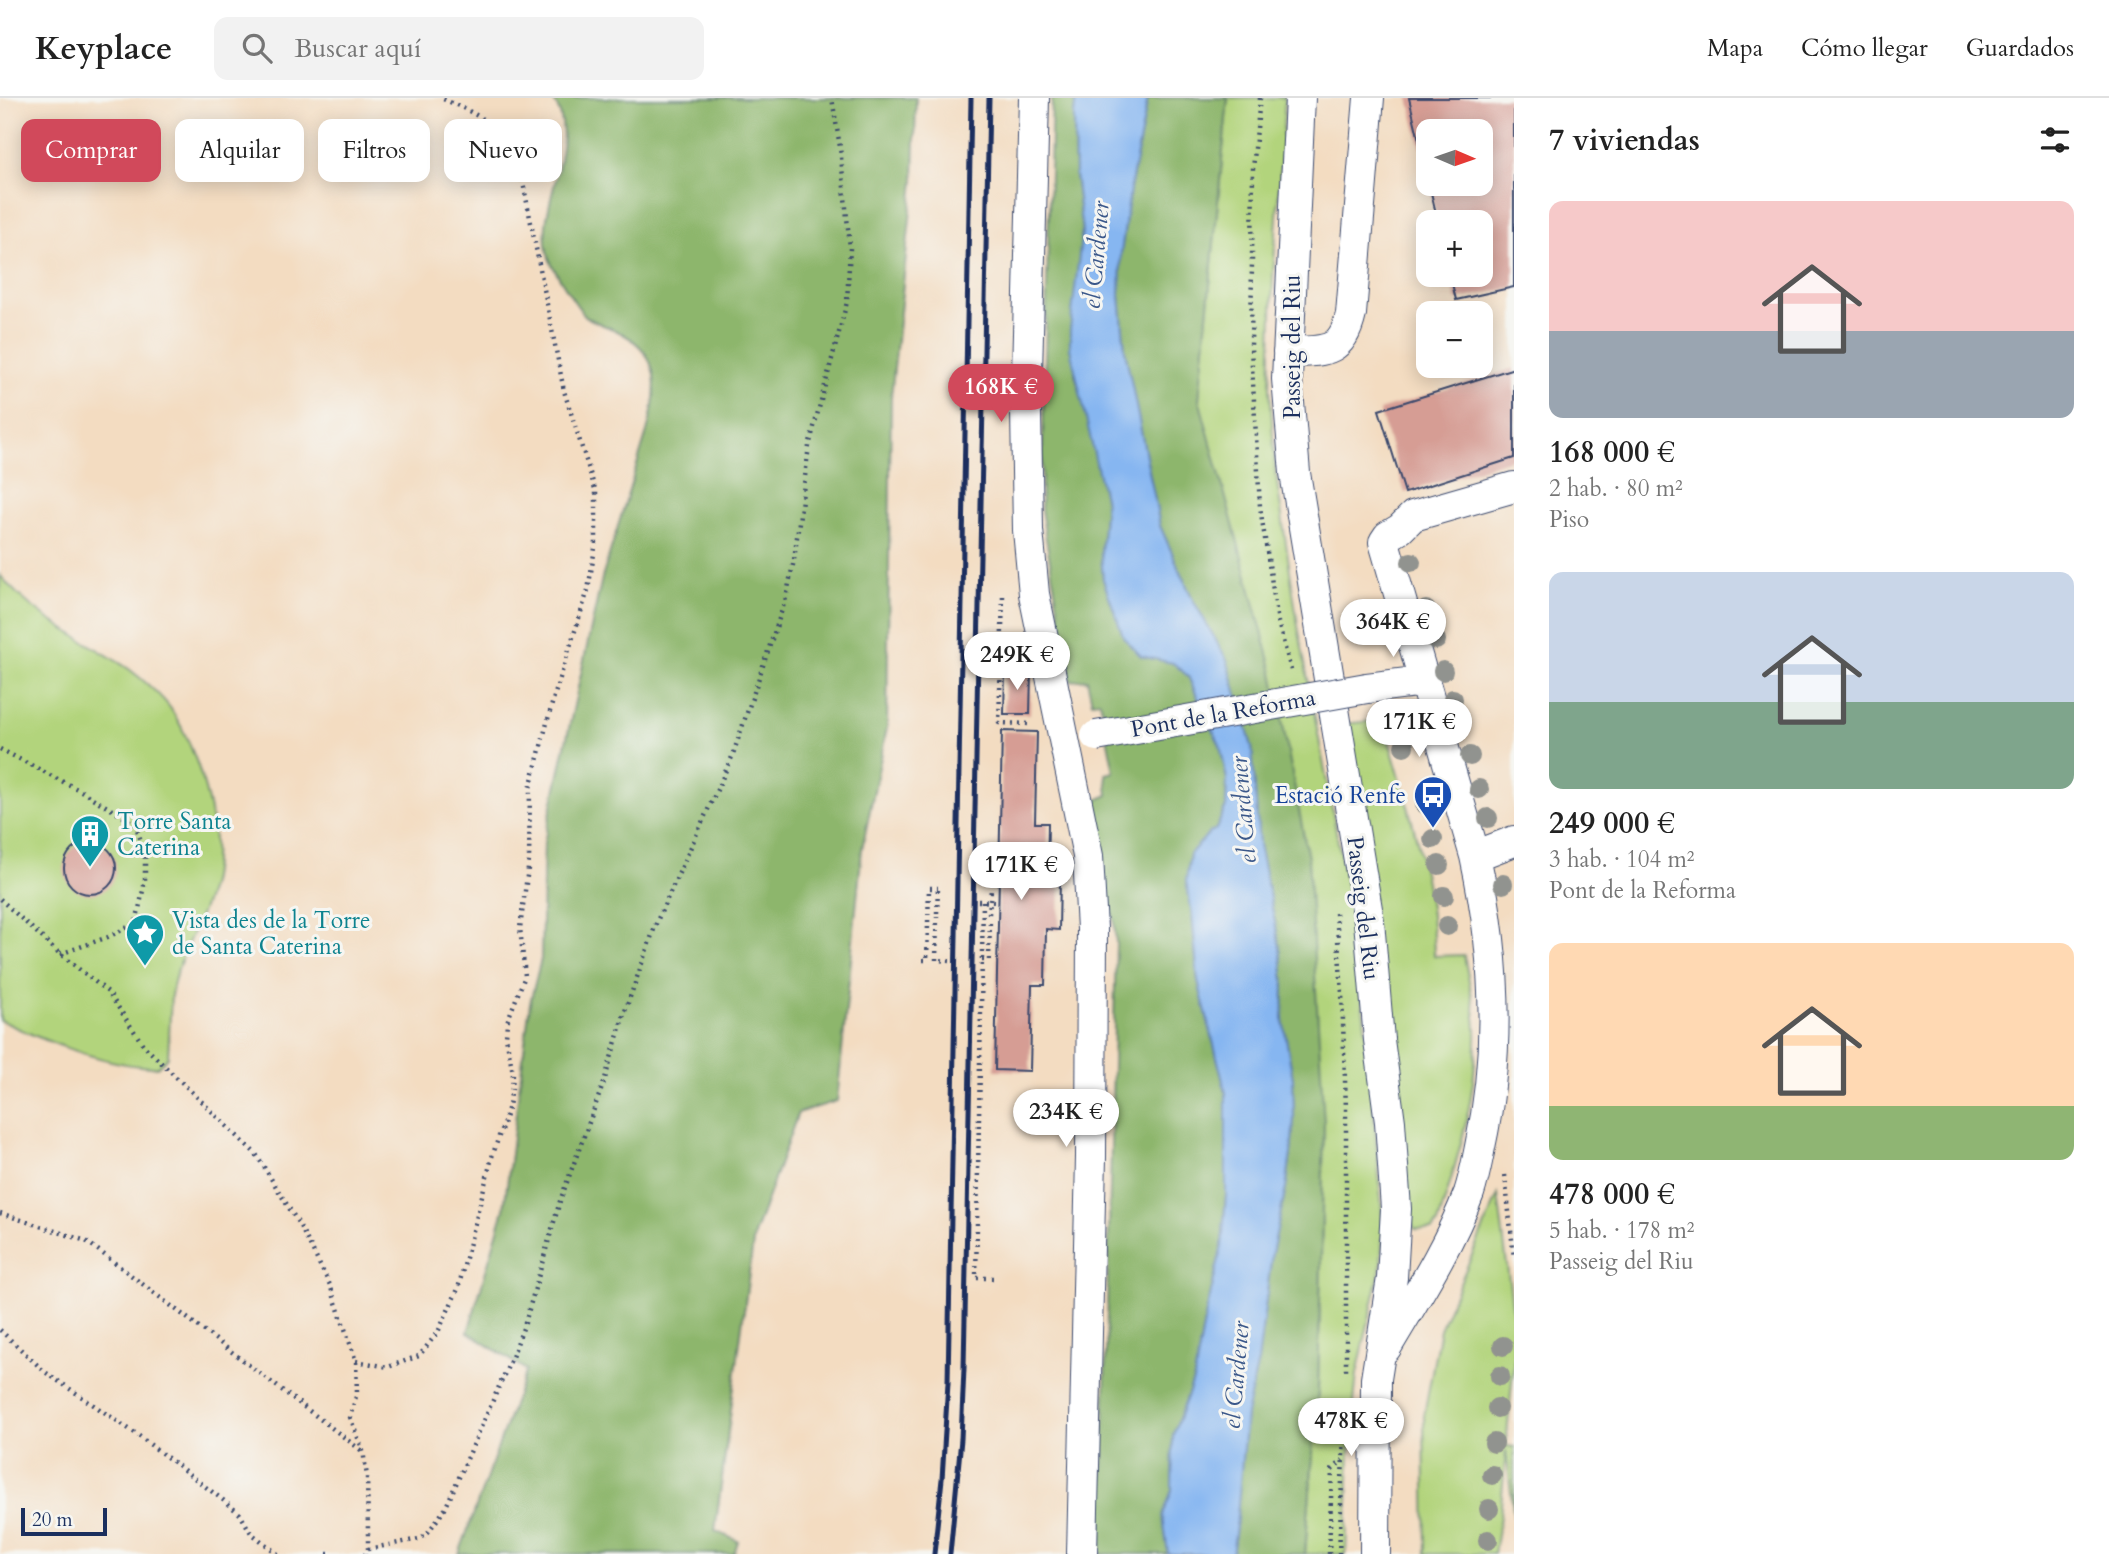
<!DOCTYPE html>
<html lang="es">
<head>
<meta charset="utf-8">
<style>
	body { margin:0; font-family:Cardo,serif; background:#f2f2f2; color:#222; height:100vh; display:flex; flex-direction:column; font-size:26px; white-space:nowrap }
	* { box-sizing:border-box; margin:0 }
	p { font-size:23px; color:#767676 }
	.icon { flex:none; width:38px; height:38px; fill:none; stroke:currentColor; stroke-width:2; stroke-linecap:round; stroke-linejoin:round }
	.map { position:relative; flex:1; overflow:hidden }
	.drawer { display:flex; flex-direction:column; background:#fff; width:595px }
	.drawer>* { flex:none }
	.banner { position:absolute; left:21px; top:21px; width:665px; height:63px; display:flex; gap:14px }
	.needle { width:46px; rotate:92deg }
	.tools { position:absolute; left:1416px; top:21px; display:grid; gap:14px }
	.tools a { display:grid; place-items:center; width:77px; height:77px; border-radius:14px; background:#fff; box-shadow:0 4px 18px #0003; font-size:35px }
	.scale { position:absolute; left:21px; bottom:18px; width:86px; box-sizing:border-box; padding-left:7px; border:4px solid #1b2f5e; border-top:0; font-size:19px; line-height:24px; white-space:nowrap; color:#1b2f5e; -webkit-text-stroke:5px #f6f6f2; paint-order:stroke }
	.price { position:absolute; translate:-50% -60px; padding:0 16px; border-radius:24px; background:#fff; color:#222; font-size:23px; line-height:46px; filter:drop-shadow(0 2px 4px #0008) }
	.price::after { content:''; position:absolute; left:50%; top:42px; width:21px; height:16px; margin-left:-10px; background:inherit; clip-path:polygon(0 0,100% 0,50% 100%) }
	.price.active { background:#d1495b; color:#fff }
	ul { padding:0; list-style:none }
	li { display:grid; align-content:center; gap:14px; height:371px; padding:0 35px }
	li span { display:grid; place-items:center; height:217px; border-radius:14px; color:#555 }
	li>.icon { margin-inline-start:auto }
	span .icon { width:126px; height:126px; fill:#fffc; stroke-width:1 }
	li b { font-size:30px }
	h2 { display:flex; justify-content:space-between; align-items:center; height:84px; padding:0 35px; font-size:30px }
	.pill { padding:0 24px; border-radius:14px; background:#fff; box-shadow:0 4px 18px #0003; font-size:24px; line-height:63px }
	.pill.active { background:#d1495b; color:#fff }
	header { display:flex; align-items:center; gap:42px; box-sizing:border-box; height:98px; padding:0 35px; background:#fff; border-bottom:2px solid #e0e0e0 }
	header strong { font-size:33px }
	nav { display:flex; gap:38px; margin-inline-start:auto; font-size:24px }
	.search { width:490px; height:63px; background:#f2f2f2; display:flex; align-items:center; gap:18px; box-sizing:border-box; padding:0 24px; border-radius:14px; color:#767676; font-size:26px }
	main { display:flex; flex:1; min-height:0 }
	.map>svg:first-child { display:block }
</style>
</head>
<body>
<header>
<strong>Keyplace</strong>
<div class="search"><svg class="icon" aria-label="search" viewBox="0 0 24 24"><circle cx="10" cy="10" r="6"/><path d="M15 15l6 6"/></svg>Buscar aquí</div>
<nav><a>Mapa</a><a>Cómo llegar</a><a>Guardados</a></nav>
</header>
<main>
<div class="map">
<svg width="1514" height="1456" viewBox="0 0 1514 1456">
	<rect width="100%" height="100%" fill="#f6f6f2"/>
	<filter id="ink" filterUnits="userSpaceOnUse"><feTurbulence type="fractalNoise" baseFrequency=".0143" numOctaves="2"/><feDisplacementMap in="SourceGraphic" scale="14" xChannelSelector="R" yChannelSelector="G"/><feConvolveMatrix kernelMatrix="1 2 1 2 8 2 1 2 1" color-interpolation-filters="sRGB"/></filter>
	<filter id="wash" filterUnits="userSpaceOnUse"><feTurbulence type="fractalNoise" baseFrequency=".00686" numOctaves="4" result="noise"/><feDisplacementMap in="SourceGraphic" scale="28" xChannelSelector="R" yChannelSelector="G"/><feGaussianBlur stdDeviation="1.57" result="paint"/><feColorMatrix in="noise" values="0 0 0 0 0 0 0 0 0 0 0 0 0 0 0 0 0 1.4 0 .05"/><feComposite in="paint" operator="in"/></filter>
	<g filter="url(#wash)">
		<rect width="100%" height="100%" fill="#f3dcc1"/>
		<path fill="#b2d47c" stroke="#66826d" stroke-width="2" d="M1228 0H1285L1273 179 1270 291 1275 370 1298 528 1354 830 1371 980 1383 1127 1381 1168 1357 1276 1351 1333 1346 1456H1305L1318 1294 1324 1025 1199 301Z
			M0 477C33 519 86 542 129 571 141 580 163 599 171 611 198 653 222 730 212 780 205 815 185 846 175 880L171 897 168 959 157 969C110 969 43 943 0 922Z
			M1383 622C1405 699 1432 777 1434 858L1464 857C1468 881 1475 907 1476 931 1478 998 1457 1062 1438 1125L1432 1132 1415 1131 1409 1121 1344 626Z
			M1498 1097 1514 1222V1262L1506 1348 1514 1349V1420L1506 1353 1500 1418 1494 1456H1426L1424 1317 1440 1231Z"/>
		<path fill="#8db66c" stroke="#547265" stroke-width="2" d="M552 0H916L914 83 891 299 887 630 862 751 837 1003 798 1015 754 1137 715 1433 738 1443 734 1456H459L526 1272 468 1234 504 1111 530 905 541 861 544 744 602 480 647 334C658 295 663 258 623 236 612 230 599 226 588 220 580 215 551 168 548 157 534 109 584 44 552 0Z
			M1052 0H1076L1074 17 1075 76 1082 133 1074 209 1075 276 1084 307 1105 404 1101 455 1103 481 1124 540 1141 558 1173 565 1188 578 1220 647 1227 681 1226 709 1216 731 1208 736 1186 783 1192 815 1198 883 1226 995V1097L1222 1148 1204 1224 1194 1280 1173 1337 1172 1392 1163 1418 1168 1456H1101L1116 845 1114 823 1089 705 1108 697 1106 676 1114 674 1100 603 1092 604 1087 581 1071 583 1041 412Z
			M1148 0H1228L1199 301 1273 574 1308 760 1324 1025 1318 1294 1305 1456H1232L1236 1429 1246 1316 1258 1263 1272 1155 1286 1090 1291 1056 1294 1021 1293 981 1283 922 1284 884 1280 849 1259 747 1252 649 1227 562 1193 502 1160 428 1125 253 1120 197 1121 155 1130 91Z"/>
		<path fill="#86b6f1" stroke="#5072a8" stroke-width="2" d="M1076 0H1148L1130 91 1121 155 1120 198 1125 253 1160 428 1193 502 1227 562 1252 649 1259 747 1280 849 1284 883 1283 922 1293 981 1294 1021 1291 1056 1286 1090 1272 1155 1258 1263 1246 1316 1236 1429 1232 1456H1168L1163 1418 1172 1392 1173 1337 1194 1280 1204 1224 1222 1148 1226 1097V995L1198 883 1192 815 1186 783 1190 756 1208 736 1216 731 1226 709 1227 681 1220 647 1188 578 1173 565 1141 558 1124 540 1103 481 1101 455 1105 404 1070 250V232L1082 133 1075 76 1074 17Z"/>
		<g id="blocks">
			<path fill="#d69d94" d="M1409 0H1514V189L1456 202 1450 177H1480V124H1438L1429 86H1480V33H1428L1427 76Z
				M1514 270V360L1405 395 1379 312Z
				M1006 539 1021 540 1025 563H1006Z
				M1005 573H1031L1030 616H1004Z
				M1002 633 1037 634 1035 725H1048L1047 780H1060L1059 832 1046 831 1045 887H1032L1030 973 995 972Z
				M64 770a26 26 0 1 1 52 0a26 26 0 1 1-52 0Z"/>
		</g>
	</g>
	<g filter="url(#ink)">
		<use href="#blocks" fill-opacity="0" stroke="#3b496d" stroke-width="2"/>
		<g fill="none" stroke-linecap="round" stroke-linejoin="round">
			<g stroke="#3b496d" stroke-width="32">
				<path id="minor" d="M1034 0 1026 314 1028 432 1034 496 1088 758 1092 831 1091 1059 1082 1456
					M1300 0 1287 281 1295 375 1369 823 1379 942 1390 1024 1396 1111 1392 1180 1376 1281 1375 1456
					M1288 254C1324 253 1342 256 1351 216L1369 0
					M1367 590 1424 583
					M1475 758 1514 743
					M1386 1250C1416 1199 1448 1150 1469 1095 1474 1080 1477 1064 1480 1049 1501 953 1496 853 1475 758L1384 444 1388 438 1400 431 1413 418 1514 389"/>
			</g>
			<path stroke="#3b496d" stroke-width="4.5" stroke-dasharray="2 5" stroke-linecap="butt" d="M1260 0 1253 71 1251 250 1260 409 1278 524 1292 576
				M1003 498 999 625 1031 626
				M0 651 81 693 135 726 145 754V783L136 825 108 839 60 856
				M0 801 60 856 108 894 144 948 256 1056 300 1128 330 1187 356 1263 357 1295 350 1319 363 1353 367 1378 368 1433V1451L365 1456
				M978 803 999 804
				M983 803 976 1180H997
				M937 815 938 790
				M1336 815 1342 895 1346 1011V1272
				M989 816 991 791
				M937 818 936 862 951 863
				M923 862H927L929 790H938
				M982 862H989L990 820
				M1505 1077 1514 1160
				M0 1115 86 1143 362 1353
				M0 1232 45 1274 135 1335 223 1402 240 1416 251 1435 278 1456
				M356 1263 388 1269 419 1258 438 1234 458 1191 492 1059 509 1008 512 990 513 975 506 939 507 924 525 878 520 830 529 763 530 690 553 602 588 492 596 444V394L564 293 521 74C517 63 514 51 507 43 492 22 463 10 441 0
				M368 1451 419 1441 426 1437 445 1411 512 1259 525 1225 560 1103 604 984 624 916 657 823 732 659 786 500 794 462 809 348 847 204 850 150 840 49 832 0
				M327 1456H333
				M1329 1456 1332 1372 1343 1362
				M1339 1456 1344 1333"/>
			<use href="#minor" stroke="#fff" stroke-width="30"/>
			<path stroke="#1b2f5e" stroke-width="5" d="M934 1456 942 1381 948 1285 971 0
				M950 1456 961 1341 964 1270 989 0"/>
			<g stroke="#3b496d" stroke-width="32" stroke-linecap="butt">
				<path id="minor-bridge" d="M1096 638 1367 590"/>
			</g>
			<use href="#minor-bridge" stroke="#fff" stroke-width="30"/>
		</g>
		<g fill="#91938f">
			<circle cx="1411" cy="464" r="10"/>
			<circle cx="1426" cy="512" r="10"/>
			<circle cx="1436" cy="542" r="10"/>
			<circle cx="1443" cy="573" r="10"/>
			<circle cx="1453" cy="601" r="10"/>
			<circle cx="1460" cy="628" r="10"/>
			<circle cx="1404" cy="648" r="10"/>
			<circle cx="1470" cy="658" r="10"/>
			<circle cx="1479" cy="691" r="10"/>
			<circle cx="1425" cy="706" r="10"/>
			<circle cx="1488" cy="720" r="10"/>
			<circle cx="1433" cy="741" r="10"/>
			<circle cx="1439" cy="767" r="10"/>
			<circle cx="1503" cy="786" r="10"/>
			<circle cx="1444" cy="798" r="10"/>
			<circle cx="1447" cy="828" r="10"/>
			<circle cx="1503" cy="1248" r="10"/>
			<circle cx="1500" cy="1278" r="10"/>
			<circle cx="1497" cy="1310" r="10"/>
			<circle cx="1494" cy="1345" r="10"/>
			<circle cx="1492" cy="1377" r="10"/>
			<circle cx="1489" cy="1411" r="10"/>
			<circle cx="1488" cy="1442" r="10"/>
		</g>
	</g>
	<defs>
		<g id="bus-pin" transform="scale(2.0125)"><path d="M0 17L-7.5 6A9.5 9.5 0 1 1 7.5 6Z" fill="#1a4fb4" stroke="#f6f6f2"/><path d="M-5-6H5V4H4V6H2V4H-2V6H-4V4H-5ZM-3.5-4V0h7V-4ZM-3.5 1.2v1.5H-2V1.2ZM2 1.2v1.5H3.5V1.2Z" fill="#fff"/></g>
		<g id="building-pin" transform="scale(2.0125)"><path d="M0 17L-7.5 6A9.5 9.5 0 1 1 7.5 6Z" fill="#0f9aa8" stroke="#f6f6f2"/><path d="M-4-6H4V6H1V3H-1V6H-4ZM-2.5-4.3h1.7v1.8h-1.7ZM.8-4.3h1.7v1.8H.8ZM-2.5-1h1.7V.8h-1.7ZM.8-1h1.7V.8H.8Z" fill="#fff"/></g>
		<g id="sight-pin" transform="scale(2.0125)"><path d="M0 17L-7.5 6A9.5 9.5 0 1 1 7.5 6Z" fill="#0f9aa8" stroke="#f6f6f2"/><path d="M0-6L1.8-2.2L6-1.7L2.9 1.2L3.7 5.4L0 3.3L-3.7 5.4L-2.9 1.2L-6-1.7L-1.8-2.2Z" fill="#fff"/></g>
	</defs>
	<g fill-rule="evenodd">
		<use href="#bus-pin" x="1433" y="697"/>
		<use href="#building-pin" x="90" y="736"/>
		<use href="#sight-pin" x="145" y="835"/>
	</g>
	<g text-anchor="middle" stroke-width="6" stroke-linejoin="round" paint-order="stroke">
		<g font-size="23" fill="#1b2f5e" stroke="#f6f6f2">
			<text transform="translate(1292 249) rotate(-90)" y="8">Passeig del Riu</text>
			<text transform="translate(1223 615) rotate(-10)" y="8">Pont de la Reforma</text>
			<text transform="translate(1364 810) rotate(83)" y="8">Passeig del Riu</text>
		</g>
		<g font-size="23" fill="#164399" stroke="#f6f6f2" text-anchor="end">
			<text x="1406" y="705">Estació Renfe</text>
		</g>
		<g font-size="23" fill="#0d838f" stroke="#f6f6f2" text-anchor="start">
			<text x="117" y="731">Torre Santa<tspan x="117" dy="26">Caterina</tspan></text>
			<text x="172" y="830">Vista des de la Torre<tspan x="172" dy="26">de Santa Caterina</tspan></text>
		</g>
		<g font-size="24" font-style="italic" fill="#3b588a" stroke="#f6f6f2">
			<text transform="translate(1096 157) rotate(-85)" y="8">el Cardener</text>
			<text transform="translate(1243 712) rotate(-95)" y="8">el Cardener</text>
			<text transform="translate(1236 1277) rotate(-85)" y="8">el Cardener</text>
		</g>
	</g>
</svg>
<div class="tools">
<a><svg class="needle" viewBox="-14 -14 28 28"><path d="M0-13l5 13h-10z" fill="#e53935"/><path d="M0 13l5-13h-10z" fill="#767676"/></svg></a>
<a>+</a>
<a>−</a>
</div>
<div class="scale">20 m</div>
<b class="price active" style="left:1001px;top:326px">168K €</b>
<b class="price" style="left:1393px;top:561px">364K €</b>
<b class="price" style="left:1017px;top:594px">249K €</b>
<b class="price" style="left:1419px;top:661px">171K €</b>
<b class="price" style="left:1021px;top:804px">171K €</b>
<b class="price" style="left:1066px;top:1051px">234K €</b>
<b class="price" style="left:1351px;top:1360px">478K €</b>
<div class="banner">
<a class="pill active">Comprar</a>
<a class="pill">Alquilar</a>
<a class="pill">Filtros</a>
<a class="pill">Nuevo</a>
</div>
</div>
<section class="drawer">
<h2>7 viviendas<svg class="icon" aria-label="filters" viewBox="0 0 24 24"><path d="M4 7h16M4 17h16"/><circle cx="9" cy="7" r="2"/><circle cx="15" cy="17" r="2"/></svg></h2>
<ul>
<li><span style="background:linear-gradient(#f6c9c9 60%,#9aa5b1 0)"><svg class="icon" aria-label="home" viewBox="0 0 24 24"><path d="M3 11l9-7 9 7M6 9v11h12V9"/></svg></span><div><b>168 000 €</b><p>2 hab. · 80 m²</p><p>Piso</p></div></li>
<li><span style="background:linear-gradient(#c9d6e8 60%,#7fa58c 0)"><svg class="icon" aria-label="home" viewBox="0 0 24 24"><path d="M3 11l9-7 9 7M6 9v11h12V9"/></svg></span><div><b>249 000 €</b><p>3 hab. · 104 m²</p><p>Pont de la Reforma</p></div></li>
<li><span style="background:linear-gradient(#ffd9b3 75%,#8fb573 0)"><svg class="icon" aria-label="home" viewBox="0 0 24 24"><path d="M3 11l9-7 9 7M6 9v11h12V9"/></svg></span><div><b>478 000 €</b><p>5 hab. · 178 m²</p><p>Passeig del Riu</p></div></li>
</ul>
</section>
</main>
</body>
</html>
